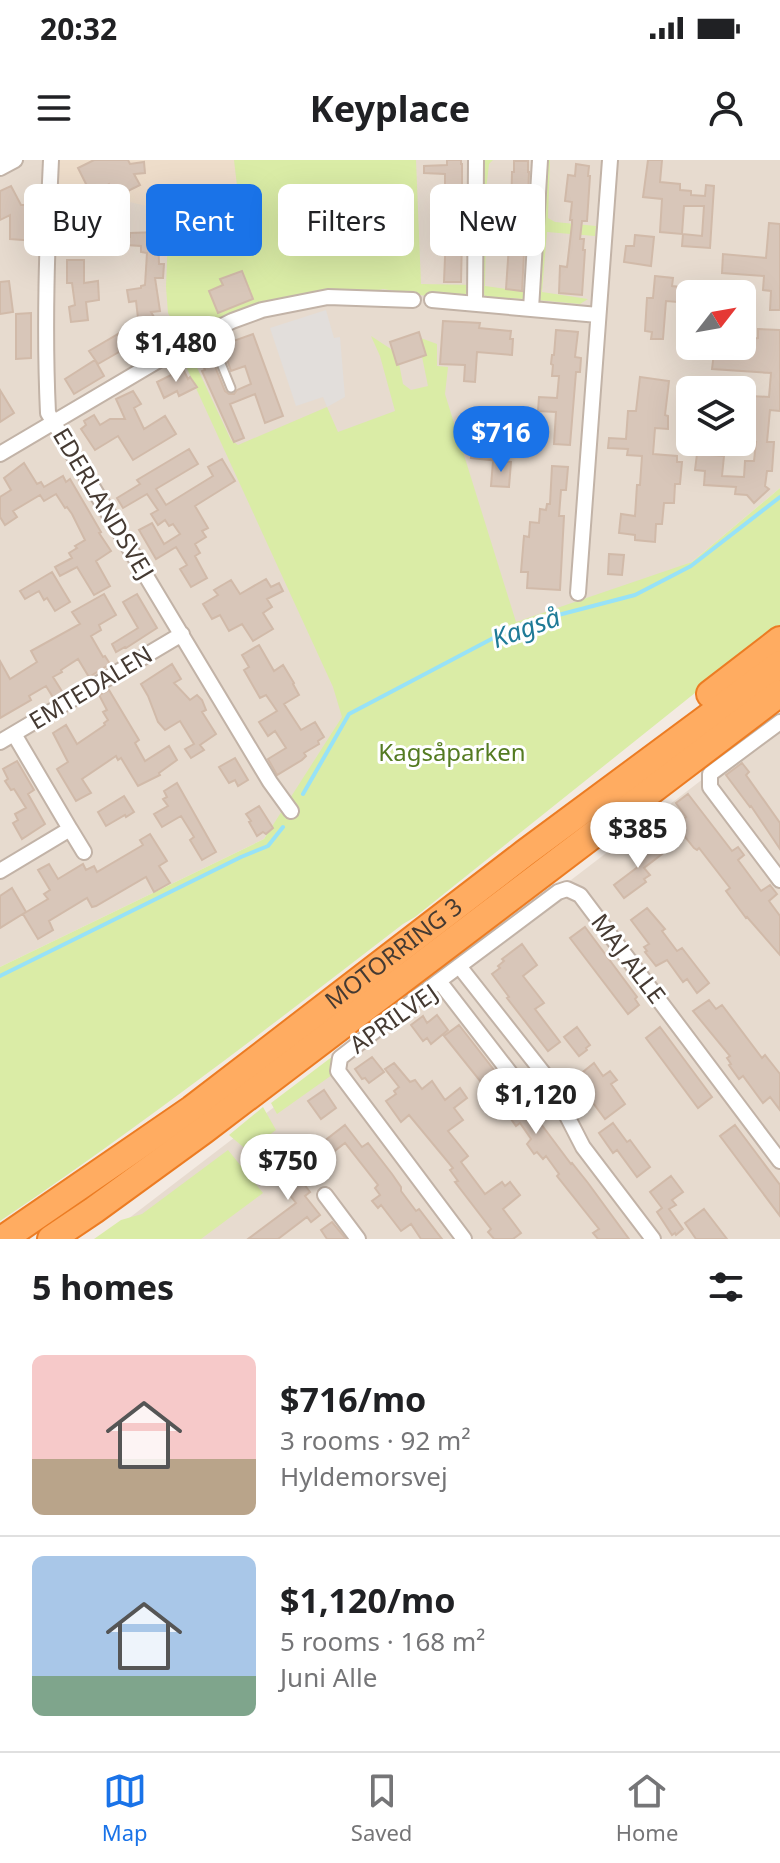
<!DOCTYPE html>
<html lang="en">
<head>
<meta charset="utf-8">
<style>
	body { margin:0; font-family:"Noto Sans",sans-serif; background:#f6f6f6; color:#202124; height:100vh; display:flex; flex-direction:column; font-size:30px; white-space:nowrap }
	* { box-sizing:border-box; margin:0 }
	p { font-size:26px; color:#757577 }
	.icon { flex:none; width:44px; height:44px; fill:none; stroke:currentColor; stroke-width:2; stroke-linecap:round; stroke-linejoin:round }
	.map { position:relative; height:1079px; overflow:hidden }
	.panel { display:flex; flex-direction:column; background:#fff; flex:1 }
	.panel>* { flex:none }
	.banner { position:absolute; left:24px; top:24px; width:732px; height:72px; display:flex; gap:16px }
	.needle { width:52px; rotate:59deg }
	.buttons { position:absolute; left:676px; top:120px; display:grid; gap:16px }
	.buttons a { display:grid; place-items:center; width:80px; height:80px; border-radius:12px; background:#fff; box-shadow:0 8px 32px #0002; font-size:40px }
	.price { position:absolute; translate:-50% -68px; padding:0 18px; border-radius:28px; background:#fff; color:#222; font-size:26px; line-height:52px; filter:drop-shadow(0 2px 4px #0008) }
	.price::after { content:''; position:absolute; left:50%; top:48px; width:24px; height:18px; margin-left:-12px; background:inherit; clip-path:polygon(0 0,100% 0,50% 100%) }
	.price.on { background:#1a73e8; color:#fff }
	ul { padding:0; list-style:none }
	li { display:flex; align-items:center; gap:24px; height:200px; padding:0 32px }
	li+li { border-top:2px solid #e0e0e0 }
	li span { display:grid; place-items:center; flex:none; width:224px; height:160px; border-radius:12px; color:#555 }
	li>.icon { margin-inline-start:auto }
	span .icon { width:96px; height:96px; fill:#fffc; stroke-width:1 }
	li b { font-size:34px }
	h2 { display:flex; justify-content:space-between; align-items:center; height:96px; padding:0 32px; font-size:34px }
	.pill { padding:0 28px; border-radius:12px; background:#fff; box-shadow:0 8px 32px #0002; font-size:28px; line-height:72px }
	.pill.on { background:#1a73e8; color:#fff }
	.status { display:flex; justify-content:space-between; align-items:center; height:56px; padding:0 40px; background:#fff; direction:ltr }
	.status svg { height:22px; fill:currentColor }
	header { display:flex; justify-content:space-between; align-items:center; height:104px; padding:0 32px; background:#fff; font-size:36px; font-weight:700 }
	.tab-bar { display:flex; justify-content:space-around; align-items:center; height:112px; border-top:2px solid #e0e0e0; background:#fff; font-size:22px; color:#757577 }
	.tab-bar a { display:grid; justify-items:center; gap:4px }
	.tab-bar .on { color:#1a73e8 }
	.map>svg:first-child { display:block }
</style>
</head>
<body>
<div class="status"><b>20:32</b><svg viewBox="0 0 49 12"><path d="M0 12V9h3v3zM5 12V6h3v6zM10 12V3h3v9zM15 12V0h3v12zM26 1h20v11H26zM47 4h2v5h-2z"/></svg></div>
<header><svg class="icon" aria-label="menu" viewBox="0 0 24 24"><path d="M4 6h16M4 12h16M4 18h16"/></svg>Keyplace<svg class="icon" aria-label="person" viewBox="0 0 24 24"><circle cx="12" cy="8" r="4"/><path d="M4 21q1-7 8-7t8 7"/></svg></header>
<div class="map">
<svg width="780" height="1079" viewBox="0 0 780 1079">
	<rect width="100%" height="100%" fill="#f3eae2"/>
	<path fill="#e7dbcf" fill-rule="evenodd" d="M0 0H780V328L692 402 349 553 264 679 0 807ZM690 134H742V186H690ZM690 230H742V282H690Z
		M780 560V1079H116L124 1062Z"/>
	<path fill="#eeddca" d="M59 0H234L238 34 169 51 59 26Z"/>
	<path fill="#daeca6" d="M234 0H416L421 124 475 125V144L383 129 348 137 280 146 186 184 168 153 166 127 169 51 238 34Z
		M483 0H493L489 4 485 39V60L532 63 531 71 510 70 486 72 485 126 527 132 526 139 486 137 481 131Z
		M544 0H550L548 58 555 62 596 66 595 76 547 72 542 132 588 139 580 144 537 140Z
		M371 176 397 193 403 224 411 230 428 226 418 177 437 184V206L448 207 445 234 516 462 692 402 780 328V465L415 757 403 764C271 866 138 968 0 1061V807L264 679 342 557 333 527 184 202 192 197 231 280 238 285 327 247 338 272 395 251 380 196Z
		M337 893 332 915 277 954 271 943Z
		M263 947 276 970 248 991 229 975Z
		M228 990 263 1033 201 1079H94L121 1060 142 1054Z"/>
	<path fill="#e2dedb" d="M326 150 334 178 340 177 345 237 327 247 323 237 296 246 270 168Z"/>
	<g fill="none" stroke-linecap="round" stroke-linejoin="round">
		<path stroke="#97e2f7" stroke-width="4" d="M303 634 349 554 516 466 635 435 691 406 780 337
			M0 816 241 697 268 686 283 667"/>
	</g>
	<path fill="#d8c6b9" stroke="#d1baa9" stroke-width="2" d="M94 0H128L130 4 144 2 145 13 134 14 140 25 116 37 109 24 91 34 78 8Z
		M447 0H461V4H462V49H461V56H456L455 70H460V77H462L461 122H444L447 49H445V14L424 13V6L447 5Z
		M648 0H662L660 22 680 24V30L691 31V35L705 36 706 25 714 26 710 88 682 86 683 74 702 76 704 46H684L682 74 660 72 662 39 643 37Z
		M514 1H528V12H529L527 57H511L512 12H514Z
		M576 4 589 6 588 16H590L587 61H582L580 79H584L583 90H585L582 135 559 133 560 106 567 107 572 64V60H570L572 42 565 41 568 15 575 16Z
		M11 26 21 45H35L36 81 10 79V55L0 60V31Z
		M70 56H92L93 83 72 82 74 66H71Z
		M769 63 780 64V150H770L771 131 763 130 764 116 722 113 723 94 766 98Z
		M158 72 159 104H164L163 118H155L160 151 151 152 165 175 157 180 152 173 98 204 89 191 133 165 132 163 138 158 136 141 129 142 127 130 141 128V126L145 125 147 93 141 92V86L111 84 112 76 130 77V73Z
		M511 74 525 75 522 131 506 129 509 85H511Z
		M635 75 654 77 651 106 624 102 626 86H634Z
		M67 100H84V123L98 121 99 140 86 142 88 160 71 162 69 147 75 145 72 123H67Z
		M242 111 253 139 218 153 209 131 223 125 220 119Z
		M655 116 673 118 672 126 690 128V143L666 141 663 179H651L652 172 645 171 647 138H653Z
		M9 121 13 152 0 154V122Z
		M31 153V198L16 199V154Z
		M443 161 480 163 479 168 511 171 510 179H513L512 195 477 192 475 222 464 221 465 205 440 204Z
		M758 169 780 170V251L770 250 767 282H774L772 311H767L765 326 769 329 754 343 747 335 735 334 736 327 704 325 705 311 695 310 697 294 724 296 722 316 744 317 745 301H754L756 282 742 281V265L749 266 751 236 769 237 771 213 712 209 714 193 742 195V179L758 178Z
		M556 170 578 172 575 197 581 198 580 212H576L570 285 554 284 556 252 538 251 539 237 557 238 559 216H552L553 205 551 204 552 195H554Z
		M419 172 426 195 397 205 390 182Z
		M253 174 283 256 265 263 255 234 230 244 244 278 234 282 202 211 205 210 200 198 210 194 225 231 229 234H234L237 230 251 224 245 206 231 211 222 185Z
		M95 200 104 216 74 234 65 219Z
		M183 209 188 219 190 217 197 227 179 236 177 231 164 238 157 222Z
		M640 217 669 221 665 255 668 256V269L655 268 653 294 677 296V302H682L680 324H675L674 343H664L662 364H656L655 382 635 380V375L619 373 621 354 635 356 637 325H640L642 296 627 295 628 289 608 288 609 278 626 279 628 251H636Z
		M0 230 14 253 0 262Z
		M133 231 141 244 134 248 144 269 165 256 176 274 133 300 118 276 95 290 81 269 86 265 84 261 94 255 100 265 110 259H125L116 239Z
		M481 258 502 259 498 301 471 298 472 288 462 287 458 276 475 277 477 259Z
		M189 289 198 304 156 329 166 345 213 316 208 307 222 299 235 321 195 346 208 368 202 371 206 377 195 384 200 393 195 396 207 418 191 427 180 409 187 405 176 387 156 399 139 370 152 363 164 384 180 374 173 364 169 366 165 360 158 365 151 354 158 350 147 334 123 348 117 338 140 324 137 320Z
		M493 301 511 302 509 327 491 326Z
		M24 303 37 324 41 322 44 327 63 316 66 322 70 319 101 372 99 373 111 391 96 401 110 426 94 435 77 407 60 416 55 407 72 398 69 393 77 388 75 386 85 380 72 354 67 347 65 348 56 334 44 341 40 335 13 351 17 357 5 365 0 357V337L11 330 4 318Z
		M552 306 568 307 566 330H561L559 356H564L560 430 527 428 528 412H521L524 376 529 377 530 362 539 363 540 349 546 350 547 344H550Z
		M609 394 624 395 622 415 608 414Z
		M52 412 70 442 55 451 47 438 44 440 39 431 25 439 20 431Z
		M266 419 271 427 279 423 283 431 267 439 272 447 263 453 273 469 253 481 242 464 229 471 220 455 212 459 203 444 218 435 214 430 231 420 240 434Z
		M104 434 116 455 99 465 101 470 91 476 103 497 105 496 110 504 89 517 78 499 61 510 62 512 53 517 63 533 54 539 46 526 29 536 31 540 0 558V501L10 519 37 502 31 491 80 464 72 452Z
		M137 434 157 468 126 488 125 487 116 492 112 484 138 468 123 442Z
		M259 485 274 511 283 505 294 523 293 524 299 535 284 544 301 570 315 562 324 577 318 581 319 584 304 593 306 596 302 600 277 615 268 599 286 588 275 571 268 576 259 562 277 551 266 535 260 538 244 510 249 507 242 495Z
		M172 504 181 519 174 523 190 540 197 535 202 540 206 550 202 552 216 574 200 585 204 590 191 598 185 589 194 584 180 561 165 570 158 562 148 536 141 524Z
		M109 530 139 580 135 583 145 601 169 586 177 600 159 613 160 615 138 626 121 598 118 600 116 596 82 619 91 633 76 641 57 609 68 602 53 573 66 565 77 584 105 565 104 563 108 560 103 552 107 550 99 535Z
		M235 598 248 620 238 626 235 620 229 623 219 607Z
		M17 601 34 630 28 634 45 664 22 679 13 663 18 660 15 654 26 648 14 629 11 630 5 621 8 619 3 609Z
		M742 603 749 612 746 615 780 663V689L751 646 750 647 726 615Z
		M177 623 216 692 202 700 190 680 194 677 181 656 162 667 154 654 168 646 163 639 167 637 164 631Z
		M688 634 732 691 738 687 744 695 738 700 761 731 770 725 777 734 769 741 780 756V795L747 757 746 758 726 731 730 728 699 688 697 690 694 688 682 673 684 671 678 663 686 657 676 643Z
		M124 636 134 652 126 657 125 655 106 666 98 652Z
		M259 646 273 668 266 674 263 672 257 676 249 662 251 661 246 654Z
		M150 674 167 701 159 706 170 723 154 732 146 717 96 746 92 747 87 738 49 761 53 770 38 779 23 754 48 739 44 734 50 730 38 710 49 704 58 719 83 704 86 710 94 706 97 712 143 685 140 680Z
		M651 681 662 694 644 708 650 715 644 719 646 722 624 738 614 725 639 706 632 696Z
		M12 728 26 752 0 768V736Z
		M647 748 665 769 662 771 677 791 682 788 709 823 697 833 687 819 683 822 667 800 656 806 645 792 647 791 644 787 649 784 631 760Z
		M585 767 637 837 635 839 639 845 628 854 570 778Z
		M522 784 537 805 523 816 544 843 535 849 560 882 548 891 507 838 509 837 492 814 500 808 498 806 504 801 502 799Z
		M709 840 716 849 722 845 762 898 765 895 780 914V950L770 937 763 943 743 916 739 919 729 905 731 904 727 898 730 896 693 851Z
		M437 855 448 870 431 884 427 878 423 881 411 865 423 856 427 863Z
		M459 865 523 947 526 944 571 1004 572 1003 588 1023 629 1079H598L593 1073 599 1069 557 1016 559 1014 546 996 543 999 537 992 534 994 527 984 531 979 520 963 516 966 503 948 498 949 483 929 485 927 444 876Z
		M577 867 590 885 586 888 587 890 579 896 564 877Z
		M660 867 712 937 698 948 646 878Z
		M372 897 384 912 369 923 365 918 362 919 355 909Z
		M394 903 410 922 415 920 422 929 432 921 445 940 460 928 467 938 454 948 463 960 448 971 468 996 461 1002 485 1034 502 1022 505 1026 510 1022 520 1035 503 1049 521 1073 513 1079H494L488 1072 491 1069 455 1022 458 1021 450 1010 453 1008 409 955 401 962 386 941 396 934 394 931 399 927 385 909Z
		M594 903 603 916 610 911 617 920 611 924 625 944 605 959 585 932 582 933 576 925 582 921 578 916Z
		M324 930 336 948 321 959 308 941Z
		M613 963 627 982 630 980 650 1007 637 1017 617 990 613 993 599 973Z
		M345 965 362 987 368 983 392 1014 401 1027V1031L416 1051 419 1049 442 1079H421L411 1064 401 1071 381 1045 378 1048 372 1041 380 1035 375 1028 378 1025 345 983 332 993 323 982Z
		M735 965 780 1025V1056L720 976Z
		M281 994 310 1032 305 1036 320 1055 311 1062 307 1057 278 1079H248L296 1043 266 1005Z
		M671 1016 683 1032 672 1040 676 1045 669 1049 683 1069 676 1075 675 1073 672 1075 657 1052 662 1048 650 1032Z
		M704 1049 727 1079H696L685 1063Z
		M332 1062 346 1079H327L321 1070Z"/>
	<g fill="none" stroke-linecap="round" stroke-linejoin="round">
		<g stroke="#c2b3a7" stroke-width="11">
			<path id="service" d="M209 174 231 228"/>
		</g>
		<g stroke="#c2b3a7" stroke-width="18">
			<path id="minor" d="M51 0C47 84 44 168 48 253L270 622 291 651
				M0 8 15 0
				M432 140 598 155
				M475 144 476 0
				M531 149 540 0
				M0 294 186 184 232 161 262 150 328 137 413 140
				M578 433 610 0
				M780 562 710 614V627L780 720
				M0 582 182 474
				M70 669 84 692
				M0 711 70 669 14 574
				M459 806 548 919 583 987 653 1079
				M439 821 558 732 567 729 580 735 780 1001
				M325 1035 358 1079
				M464 1079 338 911 340 898 439 821 524 931"/>
		</g>
		<g stroke="#ec7c23" stroke-width="30">
			<g id="motorway">
				<path d="M710 534 780 480"/>
				<path id="s1" d="M3 1079 192 949 525 693 780 504"/>
				<path d="M51 1079 94 1050 204 970 780 533"/>
			</g>
		</g>
		<use href="#service" stroke="#fff" stroke-width="7"/>
		<use href="#minor" stroke="#fff" stroke-width="14"/>
		<use href="#motorway" stroke="#ffac61" stroke-width="26"/>
	</g>
	<g text-anchor="middle" stroke-width="6" stroke-linejoin="round" paint-order="stroke">
		<g font-size="24" fill="#453a32" stroke="#fff">
			<text transform="translate(103 344) rotate(59)" y="8">EDERLANDSVEJ</text>
			<text transform="translate(91 528) rotate(-31)" y="8">EMTEDALEN</text>
			<text dy="8" stroke="none"><textPath href="#s1" startOffset="484">MOTORRING 3</textPath></text>
			<text transform="translate(628 799) rotate(53)" y="8">MAJ ALLE</text>
			<text transform="translate(394 859) rotate(-35)" y="8">APRILVEJ</text>
		</g>
		<g font-size="24" fill="#547b21" stroke="#fff">
			<text x="452" y="601">Kagsåparken</text>
		</g>
		<g font-size="26" font-style="italic" fill="#1f7b97" stroke="#fff">
			<text transform="translate(526 468) rotate(-20)" y="9">Kagså</text>
		</g>
	</g>
</svg>
<div class="buttons">
<a><svg class="needle" viewBox="-14 -14 28 28"><path d="M0-13l5 13h-10z" fill="#e53935"/><path d="M0 13l5-13h-10z" fill="#757577"/></svg></a>
<a><svg class="icon" aria-label="layers" viewBox="0 0 24 24"><path d="M12 4l9 5-9 5-9-5zM3 14l9 5 9-5"/></svg></a>
</div>
<b class="price" style="left:176px;top:224px">$1,480</b>
<b class="price on" style="left:501px;top:314px">$716</b>
<b class="price" style="left:638px;top:710px">$385</b>
<b class="price" style="left:536px;top:976px">$1,120</b>
<b class="price" style="left:288px;top:1042px">$750</b>
<div class="banner">
<a class="pill">Buy</a>
<a class="pill on">Rent</a>
<a class="pill">Filters</a>
<a class="pill">New</a>
</div>
</div>
<section class="panel">
<h2>5 homes<svg class="icon" aria-label="filters" viewBox="0 0 24 24"><path d="M4 7h16M4 17h16"/><circle cx="9" cy="7" r="2"/><circle cx="15" cy="17" r="2"/></svg></h2>
<ul>
<li><span style="background:linear-gradient(#f6c9c9 65%,#b9a48a 0)"><svg class="icon" aria-label="home" viewBox="0 0 24 24"><path d="M3 11l9-7 9 7M6 9v11h12V9"/></svg></span><div><b>$716/mo</b><p>3 rooms · 92 m²</p><p>Hyldemorsvej</p></div></li>
<li><span style="background:linear-gradient(#a9c7e8 75%,#7fa58c 0)"><svg class="icon" aria-label="home" viewBox="0 0 24 24"><path d="M3 11l9-7 9 7M6 9v11h12V9"/></svg></span><div><b>$1,120/mo</b><p>5 rooms · 168 m²</p><p>Juni Alle</p></div></li>
</ul>
</section>
<nav class="tab-bar">
<a class="on"><svg class="icon" aria-label="map" viewBox="0 0 24 24"><path d="M3 6l6-2 6 2 6-2v14l-6 2-6-2-6 2zM9 4v14M15 6v14"/></svg>Map</a>
<a><svg class="icon" aria-label="saved" viewBox="0 0 24 24"><path d="M7 4h10v16l-5-4-5 4z"/></svg>Saved</a>
<a><svg class="icon" aria-label="home" viewBox="0 0 24 24"><path d="M3 11l9-7 9 7M6 9v11h12V9"/></svg>Home</a>
</nav>
</body>
</html>
